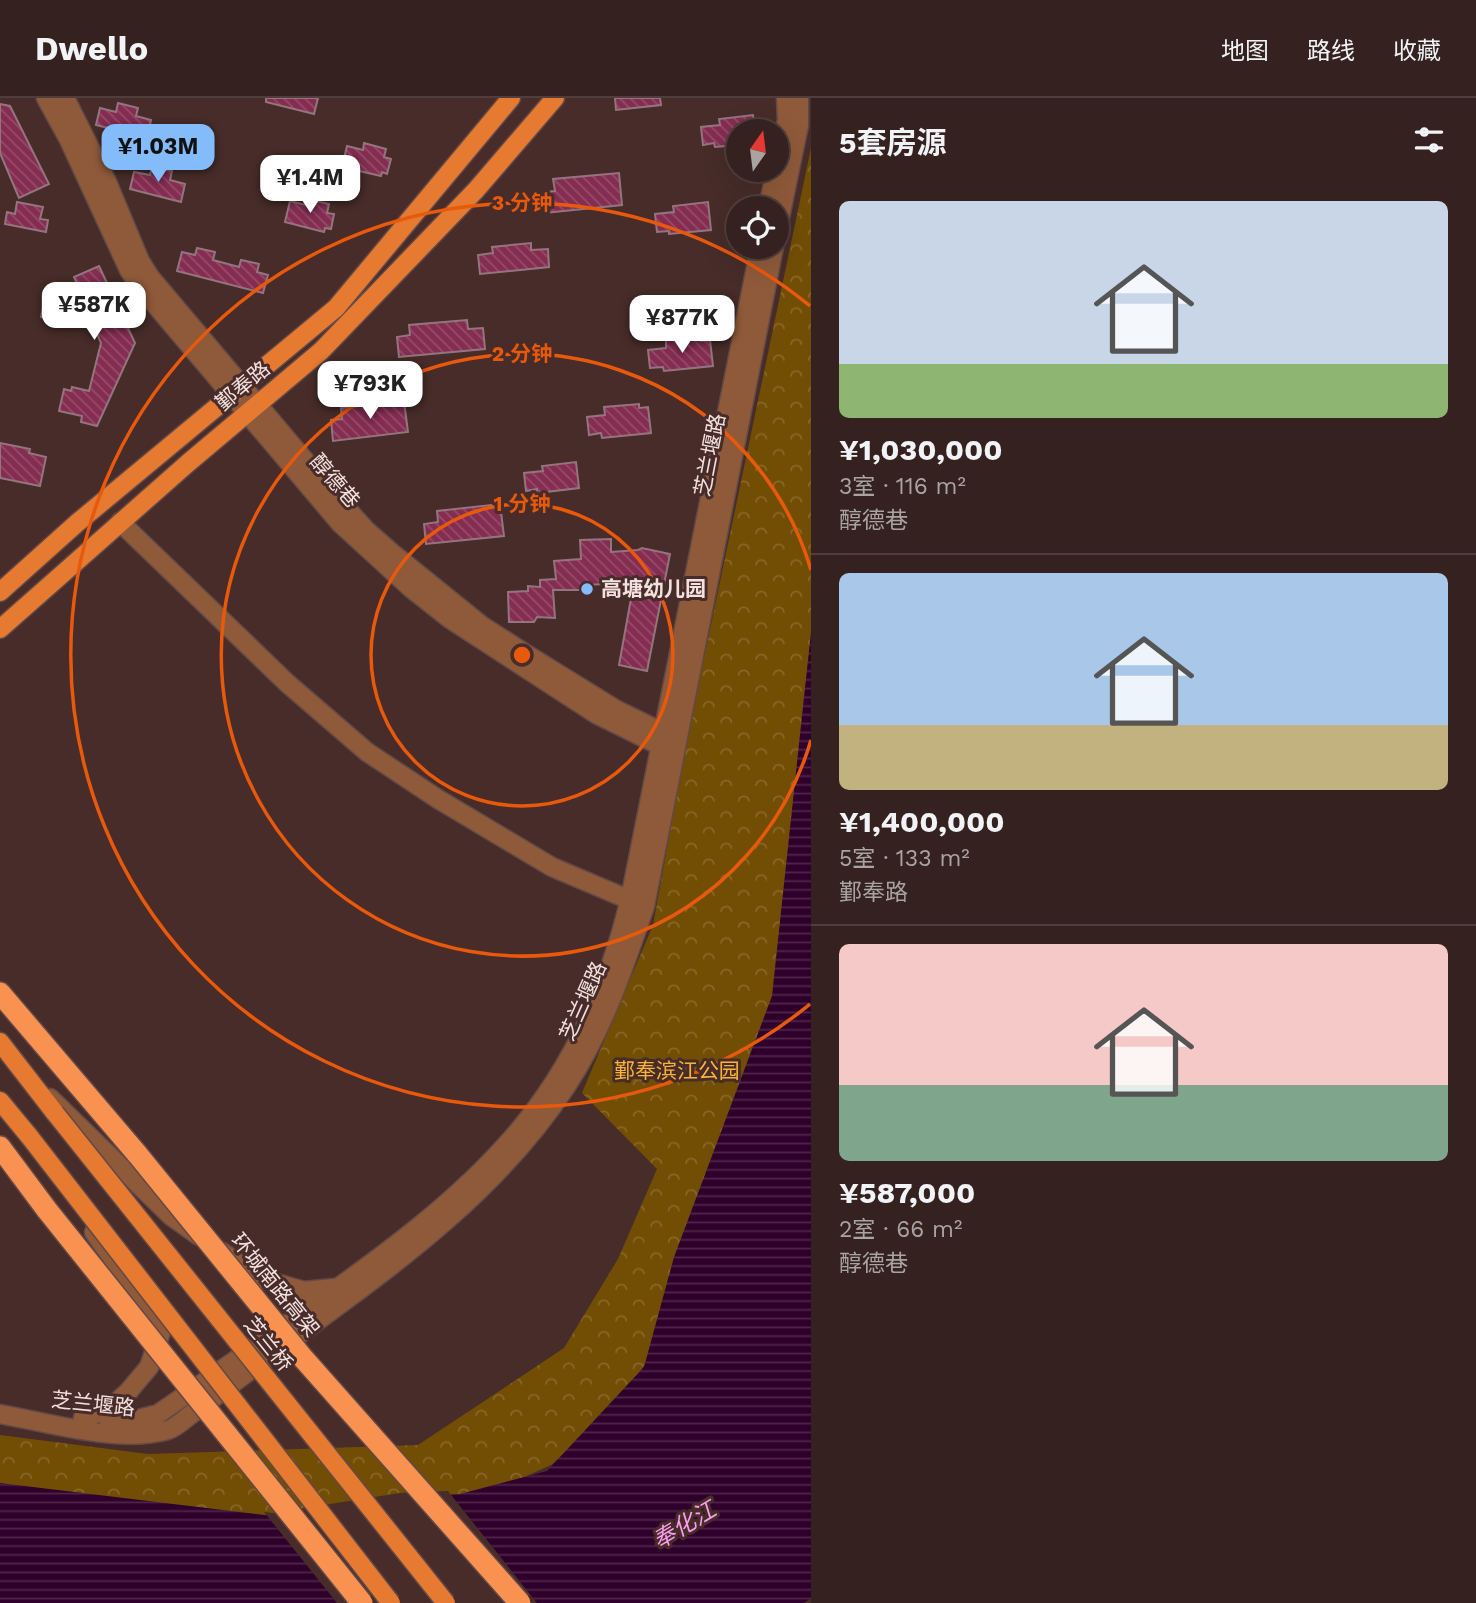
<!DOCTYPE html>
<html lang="zh">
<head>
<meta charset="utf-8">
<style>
	body { margin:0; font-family:"Work Sans","Noto Sans SC",sans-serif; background:#402e2c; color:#f1f3f6; height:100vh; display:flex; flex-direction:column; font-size:26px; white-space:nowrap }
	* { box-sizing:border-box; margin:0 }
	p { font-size:23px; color:#aaa3a4 }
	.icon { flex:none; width:38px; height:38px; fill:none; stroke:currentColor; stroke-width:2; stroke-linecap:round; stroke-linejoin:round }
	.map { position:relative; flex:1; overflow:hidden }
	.details { display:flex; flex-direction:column; background:#35211f; width:665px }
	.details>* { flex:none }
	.needle { width:46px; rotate:14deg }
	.fabs { position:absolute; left:726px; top:21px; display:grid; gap:14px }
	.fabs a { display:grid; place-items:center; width:63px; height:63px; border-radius:50%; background:#35211f; box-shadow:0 7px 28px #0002,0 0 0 2px #4f3e3d; font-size:35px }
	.price { position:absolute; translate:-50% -60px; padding:0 16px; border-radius:14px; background:#fff; color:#222; font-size:23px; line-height:46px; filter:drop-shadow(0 2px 4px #0008) }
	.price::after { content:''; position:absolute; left:50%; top:42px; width:21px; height:16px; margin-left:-10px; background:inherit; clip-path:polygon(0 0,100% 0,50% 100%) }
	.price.selected { background:#84bcfb; color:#111 }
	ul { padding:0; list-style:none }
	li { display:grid; align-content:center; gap:14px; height:371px; padding:0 28px }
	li+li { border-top:2px solid #4f3e3d }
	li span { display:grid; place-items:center; height:217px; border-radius:10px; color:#555 }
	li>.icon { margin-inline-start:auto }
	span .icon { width:126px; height:126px; fill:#fffc; stroke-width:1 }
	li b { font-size:30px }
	h2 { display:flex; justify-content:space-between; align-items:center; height:84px; padding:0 28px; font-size:30px }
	header { display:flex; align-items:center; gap:42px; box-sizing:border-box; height:98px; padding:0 35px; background:#35211f; border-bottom:2px solid #4f3e3d }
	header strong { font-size:33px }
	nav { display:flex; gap:38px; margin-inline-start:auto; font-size:24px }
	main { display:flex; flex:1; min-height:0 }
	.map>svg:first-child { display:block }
</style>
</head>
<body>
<header>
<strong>Dwello</strong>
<nav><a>地图</a><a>路线</a><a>收藏</a></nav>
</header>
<main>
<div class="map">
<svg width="811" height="1505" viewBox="0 0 811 1505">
	<defs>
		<pattern id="park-crowns" width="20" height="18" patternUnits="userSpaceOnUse" patternTransform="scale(1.75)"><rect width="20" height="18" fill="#724e05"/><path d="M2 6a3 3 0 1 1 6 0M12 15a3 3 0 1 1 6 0" fill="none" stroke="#876729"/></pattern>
		<pattern id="water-rules" width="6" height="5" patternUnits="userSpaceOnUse" patternTransform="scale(1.75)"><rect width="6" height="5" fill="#30002c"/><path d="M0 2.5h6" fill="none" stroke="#4f254a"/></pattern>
		<pattern id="building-back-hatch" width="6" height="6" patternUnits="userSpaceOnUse" patternTransform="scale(1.75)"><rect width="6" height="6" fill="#842d51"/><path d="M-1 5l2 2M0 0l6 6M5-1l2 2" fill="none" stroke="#964b6a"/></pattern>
	</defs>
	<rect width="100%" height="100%" fill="#472c29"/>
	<path fill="url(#park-crowns)" d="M811 50V576L785 831 759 977 663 1239 618 1307 551 1367 475 1401 222 1421 0 1390V1337L148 1356 418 1347 564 1250 618 1161 657 1071 582 995 653 827 686 646Z"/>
	<path fill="url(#water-rules)" d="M811 534V1500L804 1505H0V1385L273 1418 401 1399 460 1396 547 1373 644 1269 674 1159 772 898Z"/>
	<path fill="#472c29" d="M448 1393 537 1505H337L264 1414 273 1415 400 1395Z"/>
	<path fill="url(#building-back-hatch)" stroke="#94757f" stroke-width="2" d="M266 0H318L314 16 266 4Z
		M615 0H660L661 7 616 12Z
		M118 5 138 10 136 18 151 22 147 40 96 27 100 10 116 14Z
		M0 6 10 8 49 86 19 100 0 55Z
		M753 17 755 33H738V47L715 49 714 45 703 47 701 29 720 27 719 21Z
		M364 45 386 51 384 59 391 61 387 76 382 74 381 78 342 69 347 48 363 52Z
		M152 68 172 73 170 82 185 86 181 104 130 91 134 74 150 77Z
		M619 75 622 107 545 115 543 94 555 93 553 81Z
		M307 101 329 106 327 115 334 116 331 131 325 130 324 134 285 124 290 103 306 107Z
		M17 104 43 109 40 121 48 122 46 134 5 126 7 114 15 116Z
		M708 104 711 132 669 136V133L657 134 655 116 674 114 673 108Z
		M531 145V152L548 151 549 169 480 176 478 157 493 155 492 149Z
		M197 150 215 154 213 162 239 169 241 162 259 166 257 174 268 177 263 195 177 173 182 154 195 157Z
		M99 168 135 245 97 328 81 324 82 318 59 313 64 291 71 293 72 289 89 293 101 245 95 231 41 219 44 206 50 207 53 195 84 202 74 179Z
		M467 222 468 231 483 230 485 251 399 259 397 239 410 237 409 227Z
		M700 239 701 243 710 242 713 268 664 273 663 269 650 270 648 252 666 250V242Z
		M404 303 408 334 333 343 331 322 342 321 341 310Z
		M639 306V310L648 309 651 335 602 340 601 335 589 337 587 319 605 317 604 309Z
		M0 345 30 351 29 355 46 359 40 388 0 380Z
		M576 364 579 390 537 395V391L526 393 524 375 543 373 542 368Z
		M500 406 504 438 426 446 424 426 438 424 437 413Z
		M611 441V454L638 452 642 450 670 456 647 573 619 567 634 484 588 487 582 492H553L555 520 537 519 534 524H509L508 494 528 493V488L540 489V482L556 481 554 463 581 461 580 442Z"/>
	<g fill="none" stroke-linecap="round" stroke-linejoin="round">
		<g stroke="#634946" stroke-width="21">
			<path id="minor" d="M46 0 69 42 129 172 142 191 340 425 412 491 450 521 596 616 671 653
				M65 0 107 84 140 163 150 179 334 397 367 433 392 455 481 527 523 554 615 611 674 640
				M777 68 787 22 786 0
				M768 110 776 72
				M777 134 799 27V0
				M120 424 287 585 367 654 438 701 552 769 637 805
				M50 1000 171 1118 199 1138
				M222 1154 259 1180 304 1193 334 1190
				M0 1316C51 1325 117 1346 168 1332 178 1329 189 1317 198 1311 225 1291 252 1271 279 1251 384 1174 495 1098 567 987 603 932 624 870 645 808L774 149
				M83 1320 109 1311 128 1294 149 1269 162 1231 94 1134
				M109 1324H127L158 1316C209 1281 260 1245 311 1209 383 1158 456 1105 514 1038 573 970 609 888 630 801L760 149"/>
		</g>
		<g stroke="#634946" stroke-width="21">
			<path id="major" d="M0 494 77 425 336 210 511 0
				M0 531 188 365 321 253 476 92 555 0
				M0 944 55 1015
				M0 1003 29 1038"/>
		</g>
		<g stroke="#634946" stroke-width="24">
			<path id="highway" d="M0 895 138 1057
				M0 1049 47 1112"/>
		</g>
		<use href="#minor" stroke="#8f5a3a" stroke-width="18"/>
		<use href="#major" stroke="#e67a31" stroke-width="18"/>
		<use href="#highway" stroke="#f99151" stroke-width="21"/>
		<g stroke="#634946" stroke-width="21" stroke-linecap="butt">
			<path id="major-bridge" d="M55 1015 446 1505
				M29 1038 391 1505"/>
		</g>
		<g stroke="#634946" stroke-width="24" stroke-linecap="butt">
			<path id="highway-bridge" d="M138 1057 303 1260 520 1505
				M47 1112 362 1505"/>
		</g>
		<use href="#major-bridge" stroke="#e67a31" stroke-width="18"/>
		<use href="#highway-bridge" stroke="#f99151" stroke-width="21"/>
	</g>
	<g fill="none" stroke="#e8590c" stroke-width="3.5">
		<circle cx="522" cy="557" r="151"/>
		<path d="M811 642A301 301 0 1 1 811 472"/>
		<path d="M810 906A452 452 0 1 1 810 208"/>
	</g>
	<circle fill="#84bcfb" stroke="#472c29" stroke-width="2.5" cx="587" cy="491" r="7"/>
	<g text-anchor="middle" stroke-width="6" stroke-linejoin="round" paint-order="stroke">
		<g font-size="21" fill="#f4e1df" stroke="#472c29">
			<text transform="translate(243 288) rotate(-40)" y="7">鄞奉路</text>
			<text transform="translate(710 357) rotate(-79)" y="7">芝兰堰路</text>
			<text transform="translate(335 383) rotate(49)" y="7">醇德巷</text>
			<text transform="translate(583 903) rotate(-66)" y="7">芝兰堰路</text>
			<text transform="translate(275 1187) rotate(51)" y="7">环城南路高架</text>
			<text transform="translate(268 1246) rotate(51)" y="7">芝兰桥</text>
			<text transform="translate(93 1306) rotate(6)" y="7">芝兰堰路</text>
		</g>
		<g font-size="21" font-weight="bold" fill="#f4e1df" stroke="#472c29" text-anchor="start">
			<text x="601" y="498">高塘幼儿园</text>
		</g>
		<g font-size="21" fill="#fab434" stroke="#472c29">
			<text x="677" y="980">鄞奉滨江公园</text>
		</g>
		<g font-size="23" font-style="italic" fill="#fc9bf0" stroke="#472c29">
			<text transform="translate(684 1427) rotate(-31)" y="8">奉化江</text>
		</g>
	</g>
	<circle cx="522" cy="557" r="10" fill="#e8590c" stroke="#472c29" stroke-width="3.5"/>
	<g font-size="21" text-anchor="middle" font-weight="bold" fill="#e8590c" stroke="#472c29" stroke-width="6" stroke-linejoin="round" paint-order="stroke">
		<text x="522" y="112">3 分钟</text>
		<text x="522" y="263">2 分钟</text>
		<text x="522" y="413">1 分钟</text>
	</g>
</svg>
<div class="fabs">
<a><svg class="needle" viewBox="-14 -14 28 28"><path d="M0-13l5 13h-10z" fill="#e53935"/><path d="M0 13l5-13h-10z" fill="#aaa3a4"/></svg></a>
<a><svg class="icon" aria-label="locate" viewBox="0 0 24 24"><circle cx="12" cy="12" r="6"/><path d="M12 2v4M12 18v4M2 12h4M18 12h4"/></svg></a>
</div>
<b class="price selected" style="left:158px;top:86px">¥1.03M</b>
<b class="price" style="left:310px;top:117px">¥1.4M</b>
<b class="price" style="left:94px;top:244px">¥587K</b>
<b class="price" style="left:682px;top:257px">¥877K</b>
<b class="price" style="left:370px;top:323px">¥793K</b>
</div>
<section class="details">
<h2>5套房源<svg class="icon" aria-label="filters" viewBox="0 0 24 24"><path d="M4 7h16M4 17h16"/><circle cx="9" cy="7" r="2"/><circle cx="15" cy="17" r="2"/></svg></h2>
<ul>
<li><span style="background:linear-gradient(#c9d6e8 75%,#8fb573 0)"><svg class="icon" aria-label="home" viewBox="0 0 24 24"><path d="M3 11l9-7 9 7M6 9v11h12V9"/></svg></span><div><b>¥1,030,000</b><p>3室 · 116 m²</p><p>醇德巷</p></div></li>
<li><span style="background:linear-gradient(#a9c7e8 70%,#c2b280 0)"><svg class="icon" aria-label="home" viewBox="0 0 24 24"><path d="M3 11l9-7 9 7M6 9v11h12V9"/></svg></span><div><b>¥1,400,000</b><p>5室 · 133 m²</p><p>鄞奉路</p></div></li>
<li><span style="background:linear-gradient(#f6c9c9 65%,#7fa58c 0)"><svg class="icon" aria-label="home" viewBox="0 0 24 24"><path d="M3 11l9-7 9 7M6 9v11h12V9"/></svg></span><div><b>¥587,000</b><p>2室 · 66 m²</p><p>醇德巷</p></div></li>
</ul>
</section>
</main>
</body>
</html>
